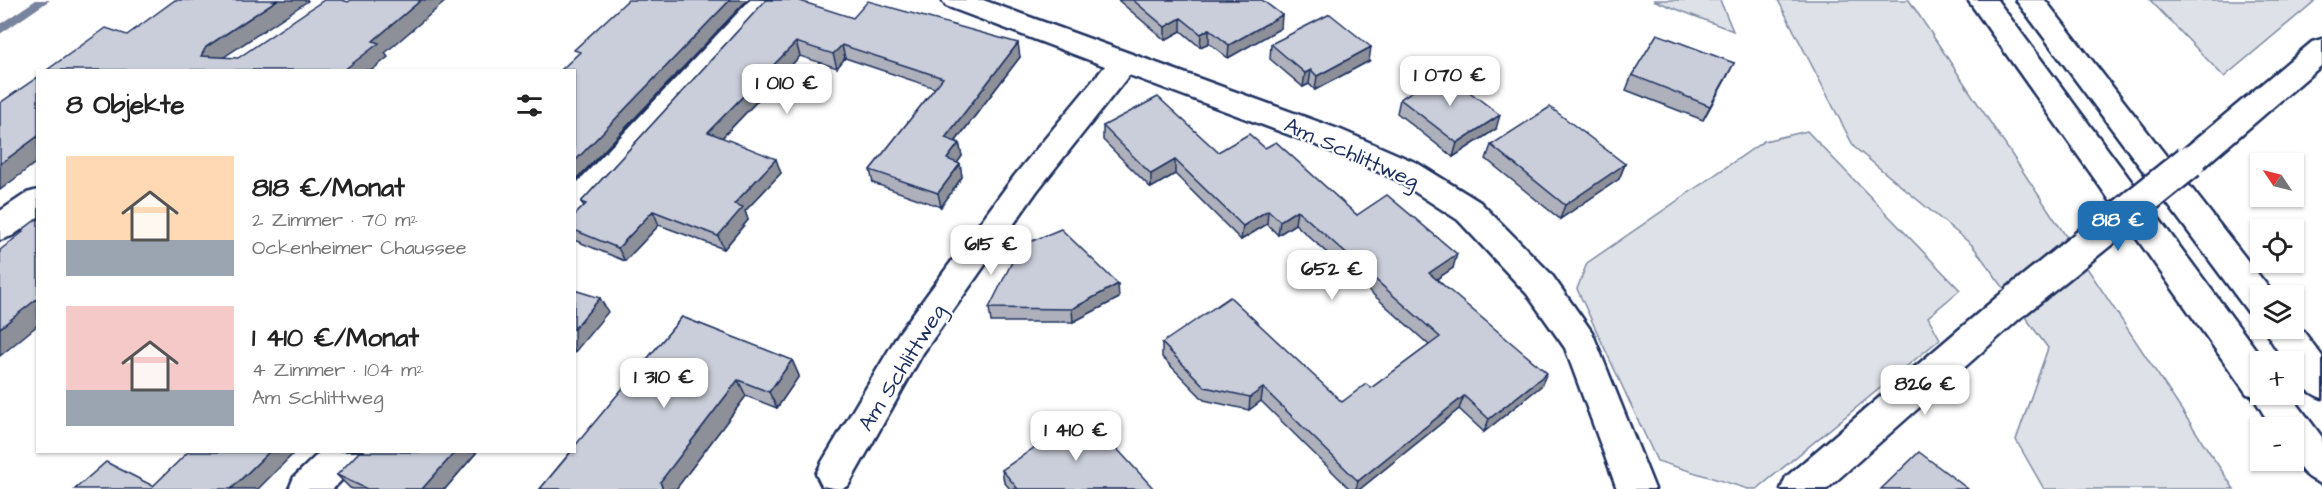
<!DOCTYPE html>
<html lang="de">
<head>
<meta charset="utf-8">
<style>
	body { margin:0; font-family:"Architects Daughter",sans-serif; background:#f2f2f2; color:#222; height:100vh; display:flex; flex-direction:column; font-size:22px; white-space:nowrap }
	* { box-sizing:border-box; margin:0 }
	p { font-size:20px; color:#767676 }
	.icon { flex:none; width:33px; height:33px; fill:none; stroke:currentColor; stroke-width:2; stroke-linecap:round; stroke-linejoin:round }
	.map { position:relative; flex:1; overflow:hidden }
	.side { position:absolute; left:36px; top:69px; width:540px; height:384px; display:flex; flex-direction:column; background:#fff; border-radius:0px; box-shadow:0 2px 4px #0004 }
	.side>* { flex:none }
	.needle { width:39px; rotate:305deg }
	.fabs { position:absolute; left:2250px; top:153px; display:grid; gap:12px }
	.fabs a { display:grid; place-items:center; width:54px; height:54px; border-radius:0px; background:#fff; box-shadow:0 2px 4px #0004; font-size:30px }
	.price { position:absolute; translate:-50% -51px; padding:0 14px; border-radius:12px; background:#fff; color:#222; font-size:20px; line-height:39px; filter:drop-shadow(0 2px 3px #0008) }
	.price::after { content:''; position:absolute; left:50%; top:36px; width:18px; height:14px; margin-left:-9px; background:inherit; clip-path:polygon(0 0,100% 0,50% 100%) }
	.price.current { background:#1f6fb2; color:#fff }
	ul { padding:0; list-style:none }
	li { display:flex; align-items:center; gap:18px; height:150px; padding:0 30px }
	li span { display:grid; place-items:center; flex:none; width:168px; height:120px; border-radius:0px; color:#555 }
	li>.icon { margin-inline-start:auto }
	span .icon { width:72px; height:72px; fill:#fffc; stroke-width:1 }
	li b { font-size:26px }
	h2 { display:flex; justify-content:space-between; align-items:center; height:72px; padding:0 30px; font-size:26px }
	.map>svg:first-child { display:block }
</style>
</head>
<body>
<div class="map">
<svg width="2322" height="489" viewBox="0 0 2322 489">
	<rect width="100%" height="100%" fill="#fff"/>
	<filter id="ink" filterUnits="userSpaceOnUse"><feTurbulence type="fractalNoise" baseFrequency=".0167" numOctaves="2"/><feDisplacementMap in="SourceGraphic" scale="12" xChannelSelector="R" yChannelSelector="G"/><feConvolveMatrix kernelMatrix="1 2 1 2 8 2 1 2 1" color-interpolation-filters="sRGB"/></filter>
	<g filter="url(#ink)">
		<path fill="#dee1e7" stroke="#7c88a2" stroke-width="1.5" d="M1653 0H1720L1733 31Z
			M1778 0H1909L2234 489H2044L2016 440 2048 348 1972 245 1854 147Z
			M2150 0H2316L2224 77Z
			M1807 131 1960 290 1928 317 1940 339 1757 489H1748L1657 461 1577 289 1587 263 1764 141Z"/>
		<g fill="none" stroke-linecap="round" stroke-linejoin="round">
			<path fill="#77839f" fill-rule="evenodd" d="M36 0H50L0 34V24Z"/>
			<g stroke="#1b2f5e" stroke-width="5">
				<path id="street" d="M750 0H780L585 216 574 219V186Z
					M942 0H983L1341 130 1417 163 1480 202 1551 274 1592 332 1655 489H1617L1565 348 1527 294 1458 220 1395 179 1319 146 1129 75 1037 191 923 353 848 486 840 489 822 486 816 474 822 462 899 333 1015 175 1105 66 946 6Z
					M38 190V218L12 236 0 240V211L27 193Z
					M320 452H363L357 464 333 489H289L294 477Z"/>
			</g>
			<g stroke="#1b2f5e" stroke-width="5">
				<path id="secondary" d="M2322 39V65L2200 170 2189 173 2178 170 2173 162 2178 154 2312 42Z
					M2015 288 2027 292 2032 302 2027 312 1827 489H1781L1786 477 2003 292Z"/>
			</g>
			<g stroke="#1b2f5e" stroke-width="5">
				<path id="primary" d="M1968 0H1997L2265 362H2260V394H2290L2322 437V484C2293 473 2294 455 2294 428H2272L2252 395 2247 394Z
					M2016 0H2045L2272 292 2274 296H2260V316L2248 312Z
					M2294 319 2322 356V398C2306 392 2294 379 2294 362H2285L2263 328H2294Z"/>
			</g>
			<use href="#street" fill="#fff" fill-rule="evenodd"/>
			<use href="#secondary" fill="#fff" fill-rule="evenodd"/>
			<use href="#primary" fill="#fff" fill-rule="evenodd"/>
			<g stroke="#1b2f5e" stroke-width="37" stroke-linecap="butt">
				<path id="secondary-bridge" d="M2015 302 2189 162"/>
			</g>
			<use href="#secondary-bridge" stroke="#fff" stroke-width="32"/>
		</g>
		<path fill="#aeb1bb" stroke="#1b2f5e" stroke-width="1.5" d="M766 0 853 18 1020 57 956 141 959 143 962 156 957 163 960 164 962 177 941 207 873 183 870 170 935 88 845 58 837 68 800 56 722 138 781 173 745 211 748 220 724 249 659 225 625 261 574 240V216L584 206 581 202Z
			M1118 0H1262L1281 28 1228 58 1209 43 1200 47 1181 31 1165 40Z
			M1271 44 1369 61 1315 90 1309 84 1303 87 1270 59Z
			M1734 63 1703 120 1626 90 1632 75Z
			M1400 99 1496 129 1453 157 1397 113Z
			M1103 126 1218 152 1265 148 1357 215 1453 268 1437 279 1541 386 1484 432 1459 409 1360 489H1350L1261 401 1249 410 1204 400 1162 357V343L1342 402 1371 388 1429 345 1295 224 1278 235 1267 224 1241 240 1175 174 1151 188 1103 140Z
			M1491 145 1625 164 1619 179 1560 219 1486 159Z
			M1119 298 1073 322H991L989 308Z
			M682 317 792 360 799 376 777 408 746 396 676 489H540Z
			M476 453 445 489H353L350 488 337 475Z
			M1002 470 1154 489H1010L1004 482Z"/>
		<path fill="#8d9099" stroke="#1b2f5e" stroke-width="1.5" d="M277 0H307L308 1 218 61 201 56 206 47Z
			M421 0H447L385 53 388 57 372 70H344L373 41Z
			M730 0H746V1L574 182V162Z
			M1282 15 1281 28 1228 58 1229 45Z
			M1181 18V31L1165 40V27Z
			M1209 29V43L1200 47 1201 34Z
			M796 42 800 56 714 146 708 132Z
			M1018 43 1020 57 948 151 945 138Z
			M842 45 845 58 837 68 833 54Z
			M1371 47 1369 61 1315 90 1317 76Z
			M1734 63 1727 77 1703 120 1710 106Z
			M1311 70 1309 84 1303 87 1305 73Z
			M1500 115 1496 129 1453 157 1457 143Z
			M38 136V161L0 190V164Z
			M959 143 962 156 950 173 947 159Z
			M776 159 781 173 745 211 748 220 724 249 718 236 734 204Z
			M1175 160V174L1151 188V174Z
			M960 164 962 177 941 207 938 193Z
			M1625 164 1619 179 1560 219 1565 205Z
			M1268 210 1267 224 1241 240 1243 226Z
			M1297 210 1295 224 1278 235 1280 221Z
			M653 211 659 225 625 261 618 248Z
			M1457 254 1453 268 1426 286 1429 273Z
			M1118 284 1119 298 1073 322 1072 309Z
			M38 298V325L0 356V328Z
			M600 298 608 312 574 353V329Z
			M792 360 799 376 777 408 769 392Z
			M1547 373 1541 386 1484 432 1489 419Z
			M738 380 746 396 676 489H663L660 482Z
			M1263 388 1261 401 1249 410 1250 397Z
			M1464 396 1459 409 1360 489H1356L1358 481Z
			M269 452H295L258 489H231Z
			M455 452H475L476 453 445 489H422Z"/>
		<path fill="#caceda" stroke="#1b2f5e" stroke-width="1.5" d="M175 0H277L206 47 201 56 238 58 324 0H342L348 2 351 0H421L373 41 379 43 344 70H47L106 28 127 35Z
			M628 0H730L574 162V70H561L580 52 574 50Z
			M766 0H797L853 18 868 1 1018 43 945 138 959 143 947 159 960 164 938 193 870 170 943 78 842 45 833 54 796 42 708 132 776 159 734 204 743 207 718 236 653 211 618 248 574 230V216L586 204 581 202Z
			M1133 0H1262L1282 15 1229 45 1209 29 1201 34 1181 18 1165 27Z
			M1330 14 1371 47 1317 76 1311 70 1305 73 1271 44Z
			M1657 34 1734 63 1710 106 1632 75Z
			M1443 72 1500 115 1457 143 1400 99Z
			M38 77V136L0 164V103Z
			M1158 97 1218 152 1249 134 1265 148 1276 142 1357 215 1387 195 1457 254 1429 273 1547 373 1489 419 1464 396 1358 481 1263 388 1250 397 1205 387 1162 343 1230 297 1342 402 1366 384 1371 388 1440 337 1297 210 1280 221 1268 210 1243 226 1175 160 1151 174 1103 126Z
			M1550 107 1625 164 1565 205 1491 145Z
			M38 218V298L0 328V250L23 232 21 231Z
			M1061 229 1118 284 1072 309 989 308 1020 246Z
			M574 290 600 298 574 329Z
			M682 317 792 360 769 392 738 380 660 482 663 489H540L571 452H574V447Z
			M1084 413 1154 489H1018L1002 470Z
			M188 452H269L231 489H75L106 462 153 486Z
			M359 452H455L422 489H367L337 475Z
			M1919 452 1968 489H1881Z"/>
	</g>
	<g text-anchor="middle" stroke-width="4.5" stroke-linejoin="round" paint-order="stroke">
		<g font-size="22" fill="#1b2f5e" stroke="#fff">
			<text transform="translate(1352 152) rotate(24)" y="8">Am Schlittweg</text>
			<text transform="translate(901 367) rotate(-58)" y="8">Am Schlittweg</text>
		</g>
	</g>
</svg>
<div class="fabs">
<a><svg class="needle" viewBox="-14 -14 28 28"><path d="M0-13l5 13h-10z" fill="#e53935"/><path d="M0 13l5-13h-10z" fill="#767676"/></svg></a>
<a><svg class="icon" aria-label="locate" viewBox="0 0 24 24"><circle cx="12" cy="12" r="6"/><path d="M12 2v4M12 18v4M2 12h4M18 12h4"/></svg></a>
<a><svg class="icon" aria-label="layers" viewBox="0 0 24 24"><path d="M12 4l9 5-9 5-9-5zM3 14l9 5 9-5"/></svg></a>
<a>+</a>
<a>−</a>
</div>
<b class="price" style="left:1450px;top:107px">1 070 €</b>
<b class="price" style="left:787px;top:115px">1 010 €</b>
<b class="price current" style="left:2118px;top:252px">818 €</b>
<b class="price" style="left:991px;top:276px">615 €</b>
<b class="price" style="left:1332px;top:301px">652 €</b>
<b class="price" style="left:664px;top:409px">1 310 €</b>
<b class="price" style="left:1925px;top:416px">826 €</b>
<b class="price" style="left:1076px;top:462px">1 410 €</b>
<section class="side">
<h2>8 Objekte<svg class="icon" aria-label="filters" viewBox="0 0 24 24"><path d="M4 7h16M4 17h16"/><circle cx="9" cy="7" r="2"/><circle cx="15" cy="17" r="2"/></svg></h2>
<ul>
<li><span style="background:linear-gradient(#ffd9b3 70%,#9aa5b1 0)"><svg class="icon" aria-label="home" viewBox="0 0 24 24"><path d="M3 11l9-7 9 7M6 9v11h12V9"/></svg></span><div><b>818 €/Monat</b><p>2 Zimmer · 70 m²</p><p>Ockenheimer Chaussee</p></div></li>
<li><span style="background:linear-gradient(#f6c9c9 70%,#9aa5b1 0)"><svg class="icon" aria-label="home" viewBox="0 0 24 24"><path d="M3 11l9-7 9 7M6 9v11h12V9"/></svg></span><div><b>1 410 €/Monat</b><p>4 Zimmer · 104 m²</p><p>Am Schlittweg</p></div></li>
</ul>
</section>
</div>
</body>
</html>
